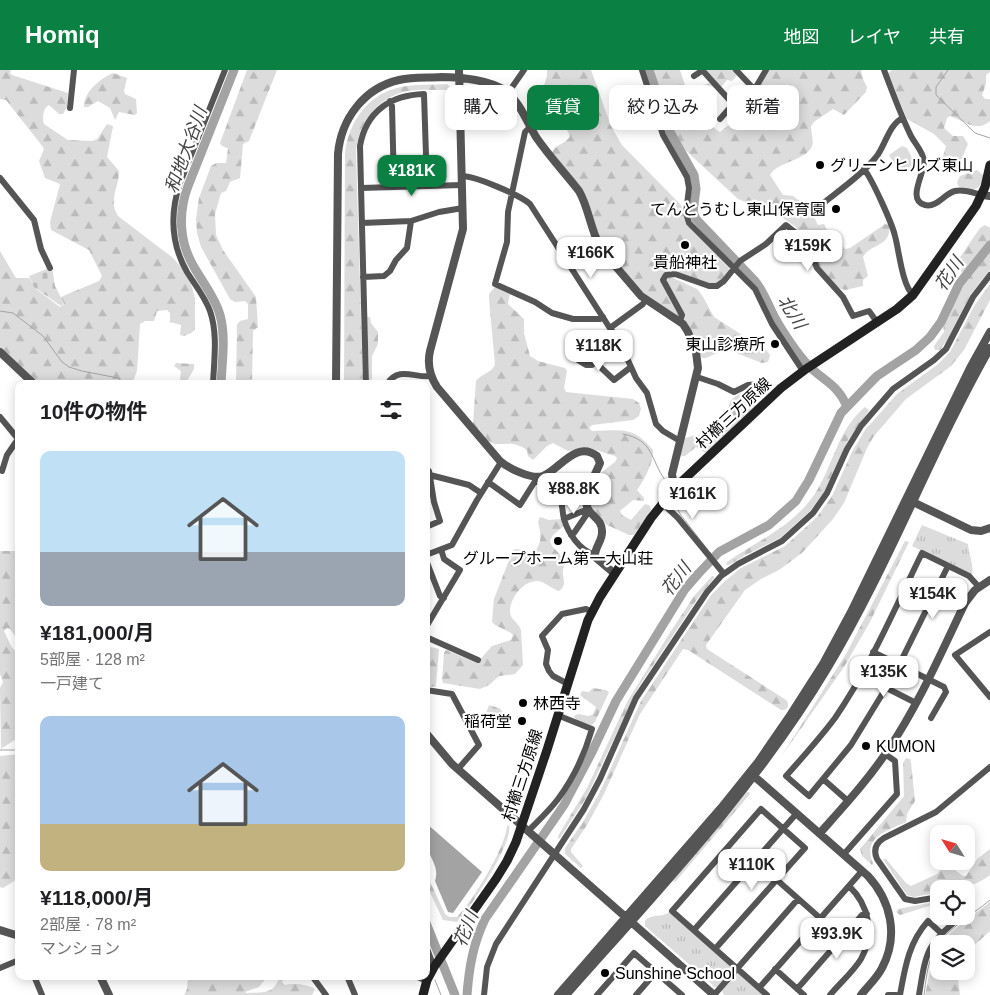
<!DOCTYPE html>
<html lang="ja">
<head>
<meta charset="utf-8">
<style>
	body { margin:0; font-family:Arial,"Noto Sans JP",sans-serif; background:#f6f6f6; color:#202124; height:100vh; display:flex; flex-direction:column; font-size:19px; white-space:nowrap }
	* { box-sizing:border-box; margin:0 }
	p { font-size:16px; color:#757577 }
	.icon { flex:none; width:28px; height:28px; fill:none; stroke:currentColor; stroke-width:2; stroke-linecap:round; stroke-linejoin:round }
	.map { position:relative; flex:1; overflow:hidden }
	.details { position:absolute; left:15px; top:310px; width:415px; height:600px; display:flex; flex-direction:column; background:#fff; border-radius:10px; box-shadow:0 2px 12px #0003 }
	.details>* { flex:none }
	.hud { position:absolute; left:445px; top:15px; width:470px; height:45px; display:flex; gap:10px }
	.needle { width:32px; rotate:307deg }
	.buttons { position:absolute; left:930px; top:755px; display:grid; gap:10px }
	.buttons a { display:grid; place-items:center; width:45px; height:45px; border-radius:10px; background:#fff; box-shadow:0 2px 12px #0003; font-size:25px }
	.price { position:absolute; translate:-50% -42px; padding:0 11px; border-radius:10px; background:#fff; color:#222; font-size:16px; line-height:32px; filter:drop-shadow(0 1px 2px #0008) }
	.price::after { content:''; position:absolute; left:50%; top:30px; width:15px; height:11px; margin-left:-8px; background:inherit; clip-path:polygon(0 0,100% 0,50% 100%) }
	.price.active { background:#0b8043; color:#fff }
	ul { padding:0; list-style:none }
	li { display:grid; align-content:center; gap:10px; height:265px; padding:0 25px }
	li span { display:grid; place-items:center; height:155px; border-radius:10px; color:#555 }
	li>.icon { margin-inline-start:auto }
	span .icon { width:90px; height:90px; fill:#fffc; stroke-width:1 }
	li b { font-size:21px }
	h2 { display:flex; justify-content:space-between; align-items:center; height:60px; padding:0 25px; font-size:21px }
	.pill { padding:0 18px; border-radius:10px; background:#fff; box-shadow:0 2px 12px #0003; font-size:18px; line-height:45px }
	.pill.active { background:#0b8043; color:#fff }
	header { display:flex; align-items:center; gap:30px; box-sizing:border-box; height:70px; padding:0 25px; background:#0b8043; color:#fff }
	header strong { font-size:24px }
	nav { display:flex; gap:28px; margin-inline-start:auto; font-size:18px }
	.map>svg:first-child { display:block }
</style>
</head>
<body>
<header>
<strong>Homiq</strong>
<nav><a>地図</a><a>レイヤ</a><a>共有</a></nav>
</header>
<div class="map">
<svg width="990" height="925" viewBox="0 0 990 925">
	<defs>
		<pattern id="forest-firs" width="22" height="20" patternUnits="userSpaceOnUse" patternTransform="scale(1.25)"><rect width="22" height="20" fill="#dcdcdc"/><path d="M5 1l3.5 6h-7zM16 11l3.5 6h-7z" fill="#bbb"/></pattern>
		<pattern id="cemetery-stones" width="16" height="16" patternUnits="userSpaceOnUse" patternTransform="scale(1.25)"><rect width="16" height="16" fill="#dcdcdc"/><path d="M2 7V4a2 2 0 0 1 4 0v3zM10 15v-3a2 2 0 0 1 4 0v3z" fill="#bbb"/></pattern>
		<pattern id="park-tufts" width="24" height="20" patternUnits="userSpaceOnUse" patternTransform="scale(1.25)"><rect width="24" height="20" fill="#dcdcdc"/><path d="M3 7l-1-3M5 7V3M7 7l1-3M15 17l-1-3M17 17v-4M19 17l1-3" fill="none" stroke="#bbb"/></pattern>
	</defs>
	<rect width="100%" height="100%" fill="#fff"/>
	<path fill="url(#forest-firs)" d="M0 0H11L10 3 12 5 68 23 67 37 63 44H59L49 35C43 38 42 48 44 54L68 70 92 71 97 69 107 54 113 56 107 87 119 101C119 117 108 132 118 146L173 188 182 198 191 214 195 228V260L191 263 184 266 180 265 181 255 170 252V243L167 240 157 241 154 251H145L140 254 137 301 132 314H40L0 277V181L16 208H29L36 219 60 237 64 234 61 228 63 226 99 211 102 206 89 180 51 160 50 152 60 114 45 108 39 91 44 79 43 77 6 30 0 29Z
		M247 0H277L249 71 243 74 240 108 230 112 226 121 221 123 215 144 216 165 223 180 256 227 258 257 253 261 252 314H236L237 254 240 251 248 249V234L245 231 235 232 230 229 201 177 197 163 196 149 199 128 211 96 216 93H226L228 78 222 76 220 73Z
		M547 0H591L611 56 622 75 681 135 687 154 729 198V201L723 210 713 215 687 207 663 206 680 245 679 247 643 224 607 182 601 172 588 134 553 84 552 82C556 74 566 74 570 66L559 44 541 24 547 6Z
		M651 0H680L685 15 689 19 710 13 714 17 716 29 707 42 706 52 720 62 743 43 769 0H861L863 9 867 17 866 22 844 45 833 39 815 51 811 56C811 62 814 71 812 76 806 91 778 91 770 105L783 125 793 126 810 139 818 155 824 154 828 162 845 179 850 178 885 154 889 155C892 177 871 173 863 187L868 206 863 210V216L845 220 838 218 819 197 811 175 796 157 767 137 750 134 738 129 682 77 674 67 667 51Z
		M705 0H734L737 5 732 11 727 10 721 17Z
		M892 0H990V2L986 5V14L982 25 985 29H990V51C975 63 965 51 950 46L947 48 944 58 953 66H963L968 74 958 97H954L942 90 946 76 934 64 907 49 888 3Z
		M113 3 127 8 124 21 125 24 136 29 137 43 135 45 119 42 115 50 110 38 98 31 88 37H84C84 21 100 9 113 3Z
		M447 14 450 17 447 20C434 20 421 19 408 21 378 27 358 52 356 82L363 314H344L345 84C348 52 368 24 401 17 416 14 432 15 447 14Z
		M902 76 907 78 914 92 905 101 894 94 889 85Z
		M977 100 984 106C980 123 971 121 958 116L957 112 960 106Z
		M985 155 990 158V171L965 201 962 202 956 196V193L980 158Z
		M990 180V200L970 225 947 270 940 280H935L934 276 944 262C938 240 976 198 990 180Z
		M669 206 697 219 702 225 714 247 767 281 770 285 768 292 762 293 726 279 706 288H702L666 212Z
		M990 214V230L964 280 951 296 943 302 906 329 874 366 867 378 844 433 833 449 802 483 779 500 761 509 745 520 706 575 707 579 786 630 788 633V637L785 640H781L688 580 683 579 640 644 604 724 587 755 571 779V782L583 796 581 798 565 784V778L583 752 600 722 641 631 711 525 725 511 741 498 785 476 817 447 832 426 852 382 865 360 897 324 937 295 950 282 974 236Z
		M495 217 510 223 508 234 524 249V263L530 286 538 291 565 298 567 301 564 318 566 322 633 329 639 333 641 339 639 346 633 350 592 355 589 358 592 361C621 361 632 355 653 380 654 392 644 410 637 420L644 428V431L633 430 620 441 622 445 631 450 644 435 646 434 650 436 651 440 634 465H629L607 455 591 440 588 429 598 405 615 392 617 388 615 386 589 378 568 381 553 373 547 376 533 390 528 386 527 380C510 368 501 378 489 372 482 369 477 360 473 354L476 311C481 304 491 303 495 295L489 229V224Z
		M367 247H370L371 253 378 262V274L372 286V309L370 311 369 309Z
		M176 293 194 294V299L187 311 184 312 180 309 181 301 174 296Z
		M759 317 765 320 764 323 759 326 752 321 745 329 752 335 762 330 706 383 696 377 685 386H682L680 385 685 368 696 365 707 367C714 361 722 355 727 347 730 342 728 340 729 335 731 325 751 318 759 317Z
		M865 337 869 340 868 342 848 370 824 422 810 441 780 468 746 485 729 495H726L727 492C758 470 791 458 814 425 833 397 837 360 865 337Z
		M540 447 549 450 561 449 564 456 553 465 550 471 552 476 566 491C566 492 563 499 563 500 562 510 568 514 559 521 552 519 544 511 537 511 522 511 509 530 510 543 511 550 519 553 521 560L523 595 515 604 499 606 489 615 480 619 443 613 442 610 444 583 446 580 477 593 492 576 511 570 513 565 511 563 495 555 492 552 494 529 513 480 517 479 532 483C543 475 541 463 538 452Z
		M905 471 909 472 908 474 870 552 844 597 781 687 846 584Z
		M0 481H19V572L10 559 7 558 4 561 11 576 19 586V667L1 679 0 618 3 612 0 604Z
		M712 506H714V508L698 528 638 618 586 728 560 768 558 769V766L588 716 627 632 671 561 694 526Z
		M426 576 439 579 436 615 435 617 426 616Z
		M593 618 606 620 609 622 595 652 591 655 576 650 574 646 578 644 589 646 593 644 596 637 580 625 582 621 589 622Z
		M19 684V808L3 818 0 817V686Z
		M906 688 910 689 911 692 915 731 907 744 906 752C887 761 862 767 873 793L872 795 862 786 860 779 904 726 903 693Z
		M747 722H749L750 724 676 811 673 812 674 809Z
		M509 755C514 772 470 839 457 852L443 850 426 814V803L445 844 449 847H457C473 830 505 779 507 756Z
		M990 779V805C975 817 958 819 939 819V822L914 827 907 825 883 789H886L906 813 911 816 937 804 947 791H958L955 800 963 806H966L977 789Z
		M939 831V833L900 845 896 842 898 839Z
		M990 832V861L966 883V874H940L951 862Z
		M939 876V901H957L960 925H925L932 891Z
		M188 906H268L259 917 245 922 247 923C265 922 273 925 280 906H285L282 912 285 915C293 913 308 914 315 919L312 925H184L187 919Z"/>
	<path fill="url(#cemetery-stones)" d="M52 197 55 216 64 233 61 236 34 217 29 206Z
		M489 635 501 639V641L506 643 500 659 483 652Z"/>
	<path fill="url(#park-tufts)" d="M922 455 968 474C969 486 974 494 972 506L912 476Z
		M669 842 733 897V901L718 917H715L645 856V851C652 843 663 848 669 842Z
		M736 903H739L764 925H724L721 919Z"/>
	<path fill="#a3a3a3" d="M426 753 482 802 453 843 448 842 435 811C440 797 429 787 426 774 425 768 426 760 426 753Z"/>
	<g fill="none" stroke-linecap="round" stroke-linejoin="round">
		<path stroke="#a3a3a3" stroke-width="1" d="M948 0 936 17V25L975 63 990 68
			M0 241 13 243 43 266 62 292 69 297 82 301 118 308 125 314
			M623 364C654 370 650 389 665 410
			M676 425V436L680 444 708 480
			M710 482 714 487
			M0 680H19
			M435 910 441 925
			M924 925C926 911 927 896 933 883 944 860 971 846 990 830"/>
		<path stroke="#a3a3a3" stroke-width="9" d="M649 0 670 62 694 105 696 119 693 142 696 149 755 211C764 222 768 235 775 248 782 261 798 285 808 295 823 311 838 314 847 337
			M221 314C222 291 226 267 220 245 215 227 203 213 194 197 179 172 178 143 188 116L234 0
			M426 853 455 925
			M467 925C469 898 473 874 485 849L564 735 591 684 616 631 685 519 699 503 719 482 769 455 796 431 809 410 841 343 877 306 916 280 930 267 941 252 959 214 990 175"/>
		<path stroke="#555" stroke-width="6" d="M642 0 663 65 687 107 689 118 686 143 689 153 755 219 772 254 803 301
			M736 0 752 17H756L766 0
			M884 0C892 21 900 43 910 64 914 73 923 81 924 91 925 103 906 130 925 135 937 138 945 123 955 121 964 119 974 123 982 125
			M703 1 733 34
			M694 6 703 0
			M508 23 524 0
			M390 31 392 36 394 117
			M70 38 74 0
			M720 49 750 15
			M530 57 525 62 508 142 507 172 495 214 535 232 552 243 573 249H600L603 247
			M864 99C872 109 892 153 895 166 899 180 902 215 913 225
			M462 106C475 106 520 125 530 134L622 277 636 308 647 323 656 354 663 361 680 371
			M0 108 34 150 41 179 50 198
			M361 118 462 115
			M815 140C835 123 860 107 877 86 885 75 890 53 903 48
			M362 153 411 151 439 142 463 138
			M363 207 384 206 390 201 396 190 407 178 411 151
			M680 251 682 245 663 210 666 205 675 204 709 216H717L724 211 740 191 766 174 786 155 806 171 817 198 843 227 853 246 869 241 877 252
			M610 258 643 234 645 230
			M573 287 586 295H592L595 292 598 277 612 261
			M595 292 614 310 631 297
			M697 307 718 314 734 322 748 315 759 314
			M213 314C214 290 218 264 210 241 205 227 195 215 187 202 171 174 170 143 180 113L225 0
			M366 314 360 76C366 41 391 25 424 24L427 116
			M387 314C399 295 416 309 431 306
			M0 347 19 370
			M426 398 429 401 434 432 440 451 426 457
			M2 401 7 385 18 369
			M430 405 469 415 481 423
			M536 411C544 415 554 419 559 426 563 433 562 442 564 449 568 463 580 481 594 484
			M488 412 520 435 537 408
			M662 433 678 448 724 504
			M564 449 588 439
			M571 465 574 463 589 441
			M426 485 452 475 477 430 501 392
			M426 490 440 526 444 528
			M426 557 460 500 444 489 441 479
			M990 562 955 585 990 627
			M426 567 478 590
			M873 582 944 617 946 622 931 648
			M899 595 948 496
			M861 605 916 633
			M568 614 553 606 549 601 546 594 548 580 542 566 562 544 586 539 592 542
			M886 618 851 675 809 726 786 706C803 687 820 668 835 648 870 597 895 538 922 483L969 506 979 517
			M426 620 452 624 479 675 458 699
			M823 709 848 731
			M528 761C538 751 549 741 558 729 573 709 585 683 592 659L557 645
			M844 784 897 724 895 691 885 684
			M777 810 820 848
			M939 827 915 831 905 829 877 789C873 780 876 773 884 768L936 742 990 697
			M966 839 968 841 966 843
			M694 860 797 743
			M426 876 432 892 436 895
			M715 879 805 778 761 739 672 841 767 925
			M0 898 19 890
			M775 899 804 925
			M34 906 42 925
			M312 906 326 925
			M347 906 355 925
			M759 918 862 801
			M797 919 862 845 867 844
			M484 925 487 897 496 874 584 739 600 709 636 628 707 522 721 506 738 494 782 471 813 443 827 423 847 379 861 356 893 319 934 290 946 279 973 227 990 205
			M597 925 634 883 682 925
			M636 925 656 902
			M714 925 798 829
			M830 925C840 913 853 902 861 889 875 864 869 835 849 816
			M888 925H896
			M900 925C905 897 909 872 928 851L941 863
			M919 925C926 882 926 874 962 846"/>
		<path stroke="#555" stroke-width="8" d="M459 0 463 159 430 281C427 294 430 306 437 317L500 391C508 398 532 410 543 406 560 399 576 370 597 386L600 393C595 406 579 429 590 442 595 448 602 451 602 461 603 471 594 477 595 487L615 504
			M982 125 990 126
			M0 282 34 314
			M336 314 338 84C341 49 364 18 399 10 413 7 427 8 441 7 460 7 492 10 507 22 520 33 527 52 536 67 549 86 565 103 579 121 590 140 591 166 605 184L641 226 683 254 688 262 696 282 698 298 672 404 673 411 677 416
			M913 432 971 460 981 461 990 458
			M426 663 452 694 714 925
			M755 707 868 806C891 831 899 866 882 898 877 908 868 916 861 925
			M820 763C844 736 868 710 888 680 919 634 941 583 965 533L975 520 990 510
			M0 860 19 866
			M100 906 109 925
			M418 906 427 910
			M558 925 721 738 758 692 791 644 823 594 851 542 970 298 990 262
			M566 925C659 820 755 719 827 599 889 496 931 382 990 278"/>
		<path stroke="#222" stroke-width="9" d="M423 925 427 910 434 897 496 809 507 791 516 772 547 680 588 550 600 527 651 448 677 416 781 318 806 299 897 239 913 225 976 136 985 117 990 95"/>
	</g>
	<g fill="#000" stroke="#fff" stroke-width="2">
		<circle cx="820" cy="95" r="5"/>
		<circle cx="836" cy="139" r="5"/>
		<circle cx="685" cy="175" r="5"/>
		<circle cx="775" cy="274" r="5"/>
		<circle cx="558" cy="471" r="5"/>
		<circle cx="523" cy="633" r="5"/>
		<circle cx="522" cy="651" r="5"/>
		<circle cx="866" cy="676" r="5"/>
		<circle cx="605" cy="903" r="5"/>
	</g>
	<g text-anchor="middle" stroke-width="4.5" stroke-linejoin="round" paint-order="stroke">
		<g font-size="16" fill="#000" stroke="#fff" text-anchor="start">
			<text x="830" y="101">グリーンヒルズ東山</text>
			<text x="826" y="145" text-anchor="end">てんとうむし東山保育園</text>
			<text x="685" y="198" text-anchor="middle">貴船神社</text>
			<text x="765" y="280" text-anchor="end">東山診療所</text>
			<text x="558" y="494" text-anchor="middle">グループホーム第一大山荘</text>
			<text x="533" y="639">林西寺</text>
			<text x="512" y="657" text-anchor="end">稲荷堂</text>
			<text x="876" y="682">KUMON</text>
			<text x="615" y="909">Sunshine School</text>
		</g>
		<g font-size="16" fill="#000" stroke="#fff">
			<text transform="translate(733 343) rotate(-43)" y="6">村櫛三方原線</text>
			<text transform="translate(522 705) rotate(-72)" y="6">村櫛三方原線</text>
		</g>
		<g font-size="18" font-style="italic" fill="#444" stroke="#fff">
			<text transform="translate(186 80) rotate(-70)" y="6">和地大谷川</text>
			<text transform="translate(949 204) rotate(-56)" y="6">花川</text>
			<text transform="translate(792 242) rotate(58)" y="6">北川</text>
			<text transform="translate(676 509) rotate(-52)" y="6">花川</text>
			<text transform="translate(466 859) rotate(-68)" y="6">花川</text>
		</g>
	</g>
</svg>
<div class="buttons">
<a><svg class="needle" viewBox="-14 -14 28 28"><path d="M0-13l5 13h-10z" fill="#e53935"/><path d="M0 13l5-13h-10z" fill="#757577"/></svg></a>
<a><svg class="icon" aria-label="locate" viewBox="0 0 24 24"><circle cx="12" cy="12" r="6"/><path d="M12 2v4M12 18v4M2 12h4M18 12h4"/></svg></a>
<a><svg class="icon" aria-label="layers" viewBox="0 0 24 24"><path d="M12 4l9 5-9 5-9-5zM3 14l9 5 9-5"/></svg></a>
</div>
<b class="price active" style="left:412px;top:127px">¥181K</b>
<b class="price" style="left:808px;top:202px">¥159K</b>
<b class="price" style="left:591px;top:209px">¥166K</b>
<b class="price" style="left:599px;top:302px">¥118K</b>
<b class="price" style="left:574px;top:445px">¥88.8K</b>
<b class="price" style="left:693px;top:450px">¥161K</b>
<b class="price" style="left:933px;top:550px">¥154K</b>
<b class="price" style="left:884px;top:628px">¥135K</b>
<b class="price" style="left:752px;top:821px">¥110K</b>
<b class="price" style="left:837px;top:890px">¥93.9K</b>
<div class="hud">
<a class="pill">購入</a>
<a class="pill active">賃貸</a>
<a class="pill">絞り込み</a>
<a class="pill">新着</a>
</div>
<section class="details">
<h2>10件の物件<svg class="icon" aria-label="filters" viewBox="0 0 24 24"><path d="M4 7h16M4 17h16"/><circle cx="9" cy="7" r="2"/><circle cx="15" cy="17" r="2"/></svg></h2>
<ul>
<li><span style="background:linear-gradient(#bfe0f5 65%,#9aa5b1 0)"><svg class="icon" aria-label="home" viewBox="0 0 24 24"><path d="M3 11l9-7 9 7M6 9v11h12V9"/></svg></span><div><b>¥181,000/月</b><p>5部屋 · 128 m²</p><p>一戸建て</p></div></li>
<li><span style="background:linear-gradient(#a9c7e8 70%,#c2b280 0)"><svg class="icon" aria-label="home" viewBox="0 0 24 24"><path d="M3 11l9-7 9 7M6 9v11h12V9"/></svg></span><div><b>¥118,000/月</b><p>2部屋 · 78 m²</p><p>マンション</p></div></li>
</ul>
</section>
</div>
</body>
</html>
